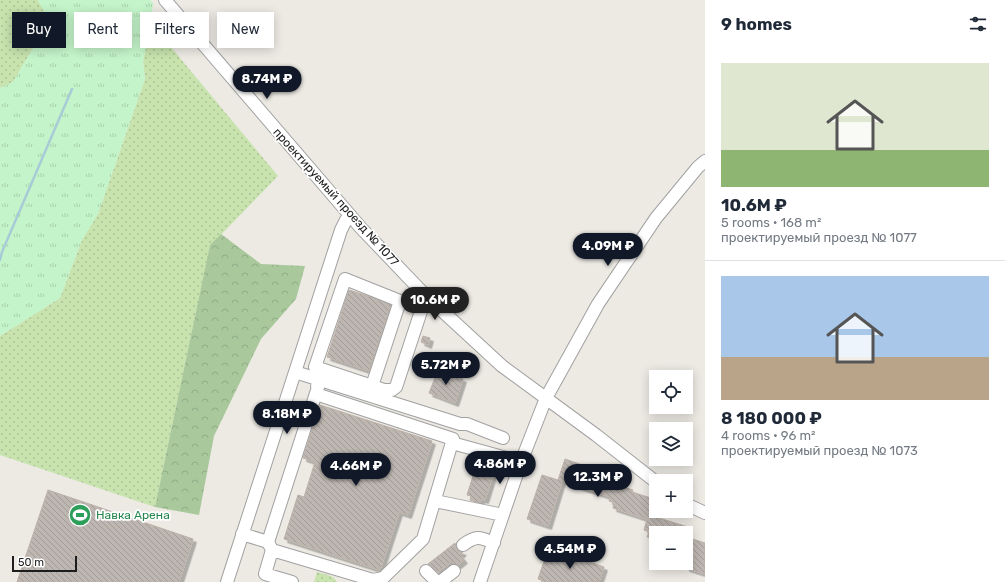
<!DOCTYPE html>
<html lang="en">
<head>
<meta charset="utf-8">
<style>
	body { margin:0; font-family:Rubik,sans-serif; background:#f2f2f3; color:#1f2937; height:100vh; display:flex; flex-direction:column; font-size:15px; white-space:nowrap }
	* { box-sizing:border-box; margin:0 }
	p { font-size:13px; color:#747a83 }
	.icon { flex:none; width:22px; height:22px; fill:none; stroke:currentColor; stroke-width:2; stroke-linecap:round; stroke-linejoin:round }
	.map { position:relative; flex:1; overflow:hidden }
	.side { display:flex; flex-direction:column; background:#fff; width:300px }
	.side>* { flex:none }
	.top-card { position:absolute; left:12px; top:12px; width:380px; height:36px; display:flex; gap:8px }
	.fabs { position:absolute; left:649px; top:370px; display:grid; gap:8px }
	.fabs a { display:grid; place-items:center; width:44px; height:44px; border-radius:0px; background:#fff; box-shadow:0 2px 10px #0003; font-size:20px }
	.scale { position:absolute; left:12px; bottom:10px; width:65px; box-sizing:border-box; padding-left:4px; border:2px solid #1d1d1d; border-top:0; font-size:11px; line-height:14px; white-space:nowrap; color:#1d1d1d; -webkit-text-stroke:3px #fff; paint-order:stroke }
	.price { position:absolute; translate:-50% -34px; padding:0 9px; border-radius:14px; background:#111827; color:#fff; font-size:13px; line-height:26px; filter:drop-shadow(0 1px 2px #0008) }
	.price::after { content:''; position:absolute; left:50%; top:24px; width:12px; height:9px; margin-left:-6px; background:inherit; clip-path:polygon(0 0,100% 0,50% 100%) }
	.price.on { background:#222; color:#fff }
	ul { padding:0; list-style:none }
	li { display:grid; align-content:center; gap:8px; height:212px; padding:0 16px }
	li+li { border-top:1px solid #e0e1e3 }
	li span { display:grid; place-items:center; height:124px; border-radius:0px; color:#555 }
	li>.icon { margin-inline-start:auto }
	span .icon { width:72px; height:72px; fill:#fffc; stroke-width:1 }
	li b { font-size:17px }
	h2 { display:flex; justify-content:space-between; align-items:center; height:48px; padding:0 16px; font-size:17px }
	.chip { padding:0 14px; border-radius:0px; background:#fff; box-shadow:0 2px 10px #0003; font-size:14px; line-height:36px }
	.chip.on { background:#111827; color:#fff }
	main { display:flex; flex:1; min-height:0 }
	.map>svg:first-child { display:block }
</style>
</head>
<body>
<main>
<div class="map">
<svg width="705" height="582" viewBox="0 0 705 582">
	<defs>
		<pattern id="grass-dots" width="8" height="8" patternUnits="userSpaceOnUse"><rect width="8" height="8" fill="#c8e3ae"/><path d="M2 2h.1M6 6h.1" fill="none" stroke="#abc295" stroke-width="1.8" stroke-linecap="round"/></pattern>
		<pattern id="forest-crowns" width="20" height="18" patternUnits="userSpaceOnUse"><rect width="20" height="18" fill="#a9c99c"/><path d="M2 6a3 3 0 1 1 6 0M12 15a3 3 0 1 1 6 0" fill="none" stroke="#91ac86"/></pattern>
		<pattern id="park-tufts" width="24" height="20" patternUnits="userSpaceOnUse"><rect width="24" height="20" fill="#c4f4c9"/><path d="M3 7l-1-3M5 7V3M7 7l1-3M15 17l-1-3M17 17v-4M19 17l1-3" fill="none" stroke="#a8d1ac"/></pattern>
		<pattern id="building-back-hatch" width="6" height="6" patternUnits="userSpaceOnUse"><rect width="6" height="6" fill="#bdb6b1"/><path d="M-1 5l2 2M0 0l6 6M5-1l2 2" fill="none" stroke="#a29c98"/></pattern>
		<filter id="shadow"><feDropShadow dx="3.5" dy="3.5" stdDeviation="0" flood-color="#0004"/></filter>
	</defs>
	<rect width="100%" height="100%" fill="#edeae4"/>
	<path fill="url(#grass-dots)" d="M0 0H38L49 21 13 82 0 88Z
		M151 23 278 176 210 246 155 507 0 455V336L60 298 82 240 98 214 145 79 143 61Z
		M317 572C324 574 334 575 337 582H314Z"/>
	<path fill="url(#forest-crowns)" d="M221 234 261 264 305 266 296 299 261 339 214 436 199 515 155 507 210 245Z"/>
	<path fill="url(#park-tufts)" d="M38 0H150L153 3 151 23 143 61 145 79 98 214 82 240 60 298 0 336V88L13 82 49 21Z"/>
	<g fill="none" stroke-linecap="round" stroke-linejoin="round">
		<path stroke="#a8ccd7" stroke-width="2.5" d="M0 260 2 252 72 89"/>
	</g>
	<path fill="url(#building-back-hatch)" stroke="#bdb1a8" filter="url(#shadow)" d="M349 290 368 296 391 305 369 371 327 357Z
		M423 336 430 338 428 345 421 342Z
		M438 370 463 379 455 403 429 393Z
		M320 405 432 441 408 515 399 512 380 570 284 539 298 495 304 497 315 462 303 458Z
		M565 459 617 477 615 484 633 490 632 492 654 499 649 514 654 516V514H656V517L688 527 686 533H656V540L647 537 649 532 644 530 647 519 613 508 614 503 609 501 610 497 562 481 548 526 527 519 542 475 558 480Z
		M478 460 496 465 485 500 481 499 480 503 470 500 471 496 467 495Z
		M48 490 193 539 179 582H17Z
		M686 537 705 543V574L686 568Z
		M455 543 457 550 463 552 460 555 464 560 458 565 454 564 452 561 438 572 428 564Z
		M558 551 604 567 599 582H546L538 579 545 558 554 561Z"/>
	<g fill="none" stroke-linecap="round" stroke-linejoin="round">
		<g stroke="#a1a1a1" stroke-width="14">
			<path id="minor" d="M165 0 361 228 426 296 502 366 596 435 656 482
				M295 372 460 424H467L503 438
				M372 386 400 301 345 279 315 367 384 390H392L396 387 426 296
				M452 443 521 462
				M435 501 503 515
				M686 504 705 513
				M242 534 268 542 318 387 317 386
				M268 542 272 550 373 580 383 578 423 539 453 439 316 394
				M463 545C476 535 480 537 494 543
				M272 550 265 574 292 582
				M426 571 437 582
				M227 582 341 230 346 220 350 215
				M440 582 454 571
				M480 582 521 462 546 398 598 304 656 218 698 167 705 161"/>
		</g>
		<use href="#minor" stroke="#fff" stroke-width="12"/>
	</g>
	<defs>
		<g id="stadium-disc" transform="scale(1.15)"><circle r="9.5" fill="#2e9e5b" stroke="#fff"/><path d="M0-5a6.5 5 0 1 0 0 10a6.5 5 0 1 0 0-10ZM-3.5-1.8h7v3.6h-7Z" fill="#fff"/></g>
	</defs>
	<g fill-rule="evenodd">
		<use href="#stadium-disc" x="80" y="515"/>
	</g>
	<g text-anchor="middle" stroke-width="3.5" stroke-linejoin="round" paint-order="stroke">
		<g font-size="12" fill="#1d1d1d" stroke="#fff">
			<text transform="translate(336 197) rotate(48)" y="4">проектируемый проезд № 1077</text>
		</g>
		<g font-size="12" fill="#27864d" stroke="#fff" text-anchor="start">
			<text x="96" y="519">Навка Арена</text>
		</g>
	</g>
</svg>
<div class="fabs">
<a><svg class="icon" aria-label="locate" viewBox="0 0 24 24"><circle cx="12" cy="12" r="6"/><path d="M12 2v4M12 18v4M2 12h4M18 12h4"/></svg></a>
<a><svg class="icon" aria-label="layers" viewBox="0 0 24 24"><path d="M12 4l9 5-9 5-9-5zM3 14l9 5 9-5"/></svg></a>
<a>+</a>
<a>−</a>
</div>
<div class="scale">50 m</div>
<b class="price" style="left:267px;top:100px">8.74M ₽</b>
<b class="price" style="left:608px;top:267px">4.09M ₽</b>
<b class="price on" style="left:435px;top:321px">10.6M ₽</b>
<b class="price" style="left:446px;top:386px">5.72M ₽</b>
<b class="price" style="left:287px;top:435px">8.18M ₽</b>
<b class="price" style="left:500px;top:485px">4.86M ₽</b>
<b class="price" style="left:356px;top:487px">4.66M ₽</b>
<b class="price" style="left:598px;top:498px">12.3M ₽</b>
<b class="price" style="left:570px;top:570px">4.54M ₽</b>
<div class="top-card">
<a class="chip on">Buy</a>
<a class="chip">Rent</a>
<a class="chip">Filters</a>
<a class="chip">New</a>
</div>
</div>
<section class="side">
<h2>9 homes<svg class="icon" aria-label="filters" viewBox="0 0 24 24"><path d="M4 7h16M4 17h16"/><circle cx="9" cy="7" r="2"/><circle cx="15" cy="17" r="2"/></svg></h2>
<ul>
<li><span style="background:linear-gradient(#dfe7d0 70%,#8fb573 0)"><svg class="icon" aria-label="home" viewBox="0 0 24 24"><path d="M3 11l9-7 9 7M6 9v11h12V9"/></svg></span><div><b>10.6M ₽</b><p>5 rooms · 168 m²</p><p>проектируемый проезд № 1077</p></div></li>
<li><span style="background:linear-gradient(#a9c7e8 65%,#b9a48a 0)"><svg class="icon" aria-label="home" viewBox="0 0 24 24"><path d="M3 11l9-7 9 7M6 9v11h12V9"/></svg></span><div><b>8 180 000 ₽</b><p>4 rooms · 96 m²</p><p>проектируемый проезд № 1073</p></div></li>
</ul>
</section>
</main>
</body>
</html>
